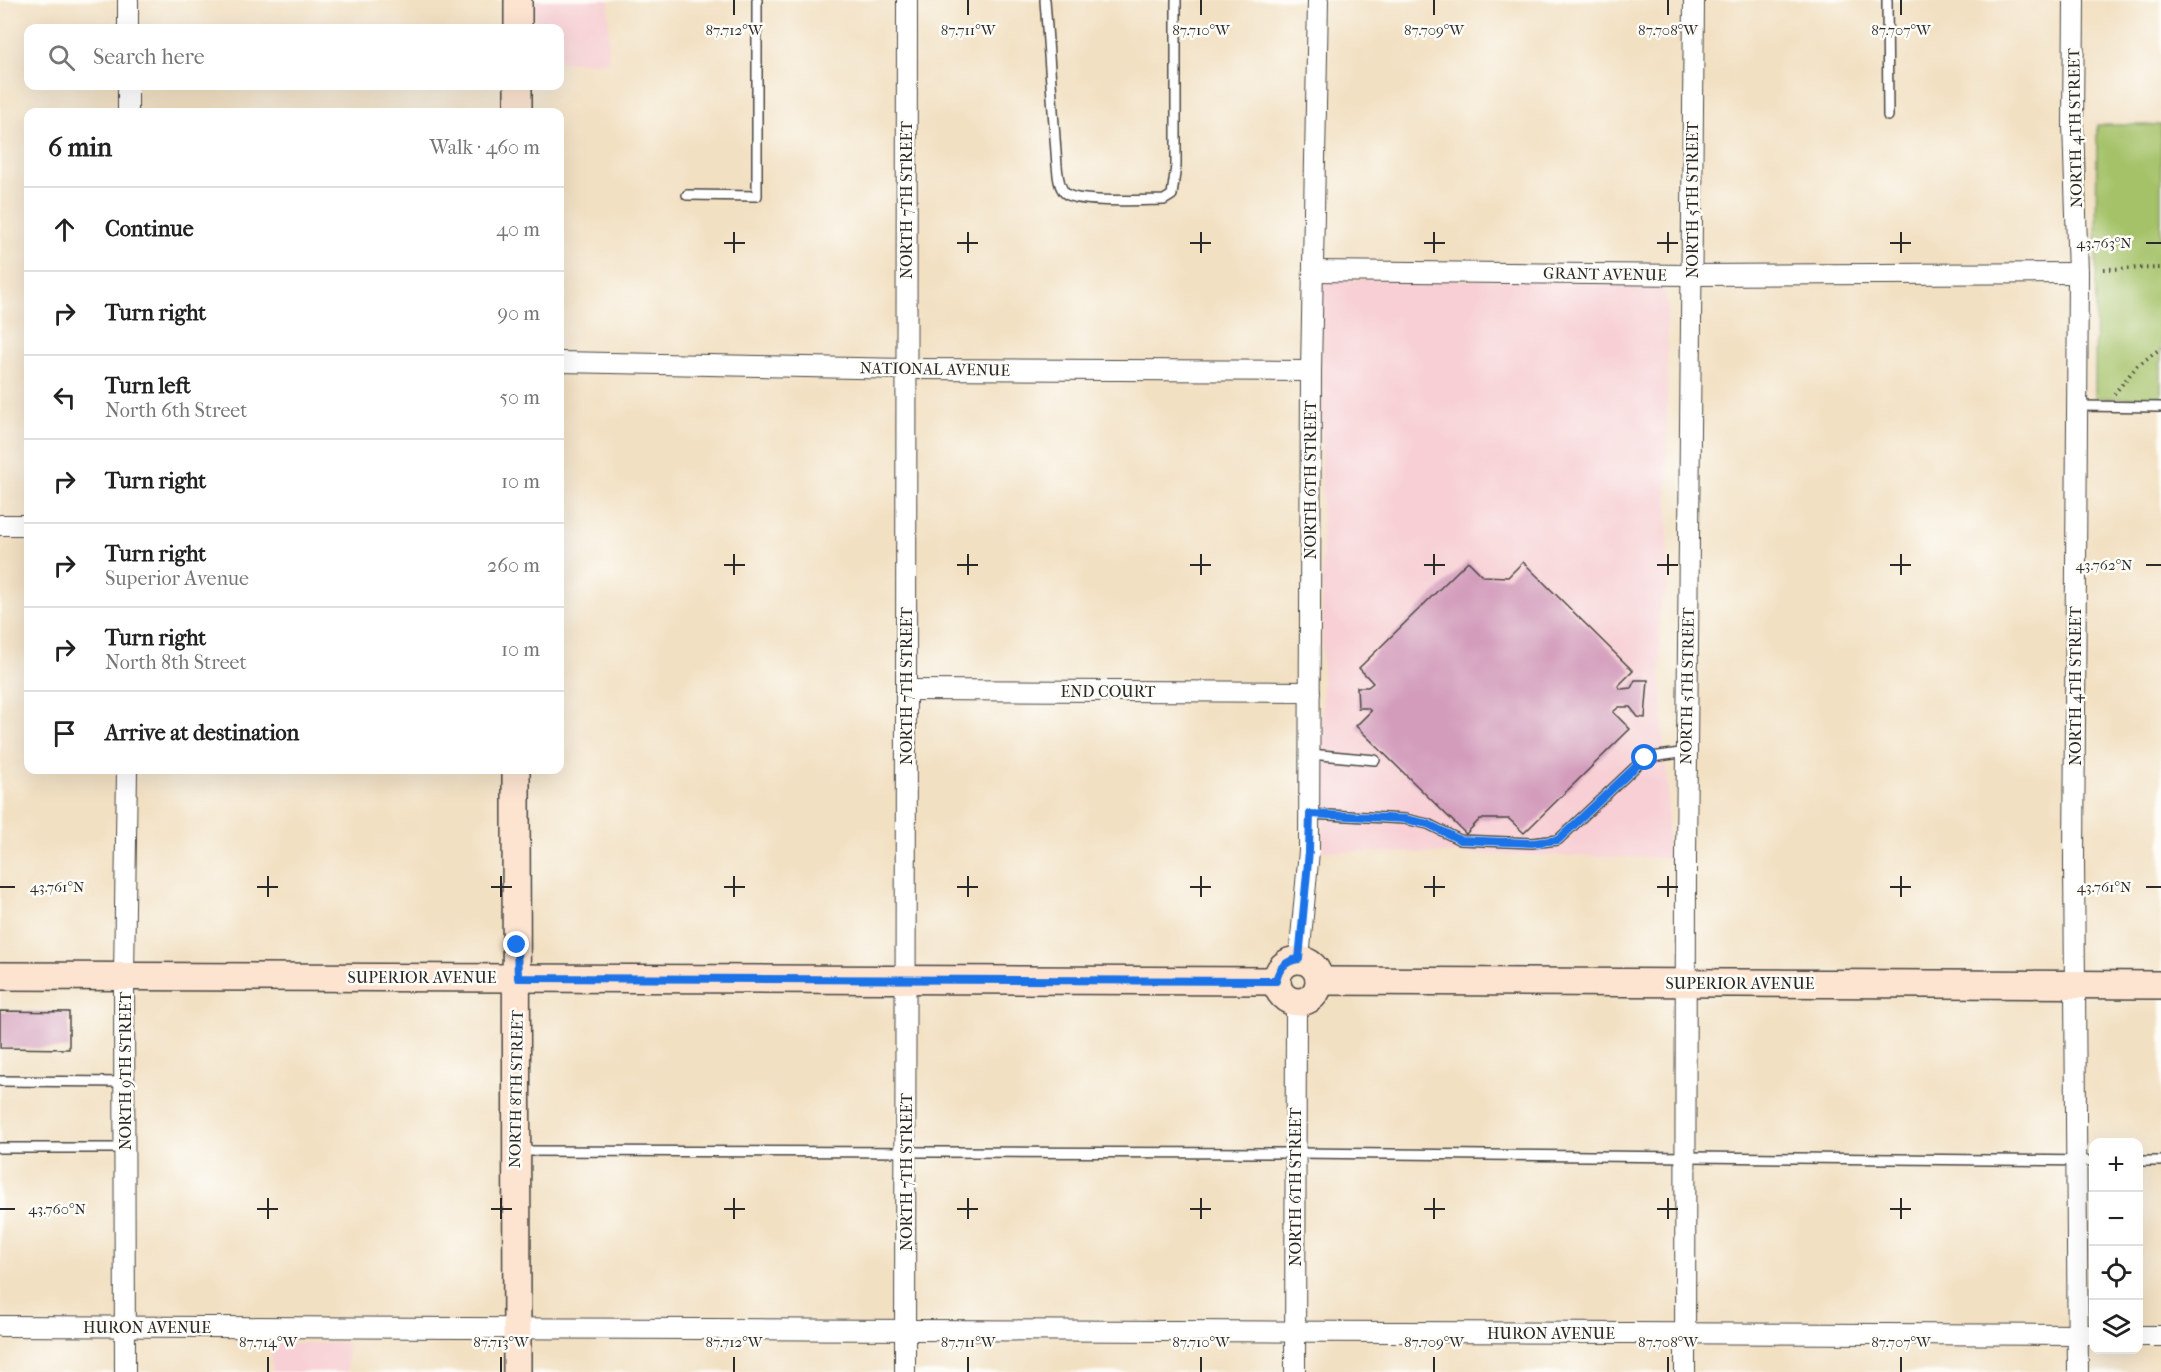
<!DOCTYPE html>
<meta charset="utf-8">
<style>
:root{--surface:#fff;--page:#f6f6f6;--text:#222;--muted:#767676;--line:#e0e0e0}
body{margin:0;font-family:"IM FELL French Canon",serif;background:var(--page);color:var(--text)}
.controls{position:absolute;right:18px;bottom:18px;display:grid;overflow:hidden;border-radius:12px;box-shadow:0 6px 24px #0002}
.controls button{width:54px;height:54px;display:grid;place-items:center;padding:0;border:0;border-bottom:2px solid var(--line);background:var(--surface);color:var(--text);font:30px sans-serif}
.stop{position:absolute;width:18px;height:18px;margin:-14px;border:4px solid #1a73e8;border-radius:50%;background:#fff}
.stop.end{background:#1a73e8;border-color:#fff;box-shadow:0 2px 6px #0008}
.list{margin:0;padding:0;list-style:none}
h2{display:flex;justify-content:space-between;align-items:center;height:78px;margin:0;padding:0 24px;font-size:26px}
h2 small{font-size:20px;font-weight:400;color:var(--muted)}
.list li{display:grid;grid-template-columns:39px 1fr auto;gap:18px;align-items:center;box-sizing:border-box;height:84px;padding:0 24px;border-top:2px solid var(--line)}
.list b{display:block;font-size:22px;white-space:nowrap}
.list p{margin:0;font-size:20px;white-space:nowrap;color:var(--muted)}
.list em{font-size:20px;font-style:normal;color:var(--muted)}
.icon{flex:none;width:33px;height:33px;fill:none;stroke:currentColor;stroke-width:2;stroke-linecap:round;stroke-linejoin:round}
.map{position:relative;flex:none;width:2161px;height:1372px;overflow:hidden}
.search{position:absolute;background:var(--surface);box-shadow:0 6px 24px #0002;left:24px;top:24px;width:540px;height:66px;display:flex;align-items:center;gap:15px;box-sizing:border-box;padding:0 21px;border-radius:12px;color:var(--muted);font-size:22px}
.panel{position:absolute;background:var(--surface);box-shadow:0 6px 24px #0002;left:24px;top:108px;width:540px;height:666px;border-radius:12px}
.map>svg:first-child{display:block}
.built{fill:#f7cfd4}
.green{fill:#a5c269;stroke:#68764a;stroke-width:1.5}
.building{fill:#d39cbb}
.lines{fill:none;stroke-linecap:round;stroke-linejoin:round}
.lane-casing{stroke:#494642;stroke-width:12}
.street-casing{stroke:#494642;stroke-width:22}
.secondary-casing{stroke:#494642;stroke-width:30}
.path{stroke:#494642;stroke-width:4;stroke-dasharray:1.5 4.5;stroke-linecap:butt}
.lane{stroke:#fff;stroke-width:9}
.street{stroke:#fff;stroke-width:20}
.secondary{stroke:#fde4d1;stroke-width:27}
.route{stroke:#1a73e8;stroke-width:8}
.ticks{fill:none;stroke:#2b2b2b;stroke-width:2}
.labels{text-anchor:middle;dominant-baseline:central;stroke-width:5;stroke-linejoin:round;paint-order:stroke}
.street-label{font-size:16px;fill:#2b2b2b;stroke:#fdfcf7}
.ticks-label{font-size:15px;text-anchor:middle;fill:#2b2b2b;stroke:#fdfcf7;stroke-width:5;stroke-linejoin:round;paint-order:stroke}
</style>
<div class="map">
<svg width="2161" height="1372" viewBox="0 0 2161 1372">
<rect width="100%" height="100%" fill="#fdfcf7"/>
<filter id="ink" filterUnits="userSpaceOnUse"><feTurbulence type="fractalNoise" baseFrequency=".0167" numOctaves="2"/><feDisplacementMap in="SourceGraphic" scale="12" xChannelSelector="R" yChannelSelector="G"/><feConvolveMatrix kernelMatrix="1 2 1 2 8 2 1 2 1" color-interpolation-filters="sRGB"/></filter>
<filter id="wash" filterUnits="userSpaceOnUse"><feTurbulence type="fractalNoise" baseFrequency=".008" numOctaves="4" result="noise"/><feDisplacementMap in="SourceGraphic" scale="24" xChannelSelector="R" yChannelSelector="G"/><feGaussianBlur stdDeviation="1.35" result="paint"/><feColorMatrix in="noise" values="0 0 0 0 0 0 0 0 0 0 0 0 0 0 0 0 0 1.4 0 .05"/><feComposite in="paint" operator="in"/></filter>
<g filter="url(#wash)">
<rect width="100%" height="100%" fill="#f2e0c2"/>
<g class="built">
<path d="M535,0h74l-1,62h-48v-34h-24z"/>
<path d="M1327,279l330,2 6,4 4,16 1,288 -8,17 -1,13 5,132 4,27v80l-345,-7 -2,-547 2,-21z"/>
<rect x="272" y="1343" width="75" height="29"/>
</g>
<path class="green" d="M2097,125h64v273h-66z"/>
<g id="blocks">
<g class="building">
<path d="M1468,561l15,15 25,1 15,-15 110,109 -15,15 3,3 10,-1 4,-8h13l-3,38 -7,-1 -8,-10h-11l-6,5 17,17 -106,104 -15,-14h-29l-14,15 -110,-108 15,-15 -4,-3h-9l-1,-21h11l5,-4 -14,-15z"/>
<path d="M0,1011l69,1v37l-69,-1z"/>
</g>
</g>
</g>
<g filter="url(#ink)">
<use href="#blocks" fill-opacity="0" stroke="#494642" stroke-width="1.5"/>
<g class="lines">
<g class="lane-casing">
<g id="lane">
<path d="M1045,0l12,166c1,8 1,20 8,27 12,11 80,7 99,7l8,-5 4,-29v-166"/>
<path d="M1887,0l1,116"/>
<path d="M687,195l70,1v-196"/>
<path d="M2077,406l84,1"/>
<path d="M1310,754l65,6"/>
<path d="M1309,814l96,5 23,5 32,16 72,3 26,-3 87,-82 42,-6"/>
<path d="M0,1081l125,1"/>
<path d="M0,1148h125"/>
<path d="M520,1151l776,2 798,8"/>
<path d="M2138,1161h23"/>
</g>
</g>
<g class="street-casing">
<g id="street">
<path d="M2074,0l-1,125 5,148 -4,588 4,511"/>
<path d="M128,28v-28"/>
<path d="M128,112v-26"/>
<path d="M1313,271l378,4 387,-2"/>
<path d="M560,362l346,7 405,2"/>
<path d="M0,525h28"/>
<path d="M906,690l404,2"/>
<path d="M1299,959l10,-108 2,-480 7,-371"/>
<path d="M0,1326l2094,9"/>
<path d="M2138,1336h23"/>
<path d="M125,1372l-1,-396 3,-206"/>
<path d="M905,1372l2,-1372"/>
<path d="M1295,1372l1,-370"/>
<path d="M1685,1372l1,-514 8,-858"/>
</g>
</g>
<g class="secondary-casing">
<g id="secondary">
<path d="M518,28v-28"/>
<path d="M518,112v-26"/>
<path d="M516,770l1,602"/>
<circle cx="1298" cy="981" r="21"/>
<path d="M0,976l1277,5"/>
<path d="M1320,981l841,4"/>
</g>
</g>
<g class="path">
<path d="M2104,269l57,-1"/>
<path d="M2114,394l23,-28 24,-18"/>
</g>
<use href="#lane" class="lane"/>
<use href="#street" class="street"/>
<use href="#secondary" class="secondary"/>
</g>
</g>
<g class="lines" filter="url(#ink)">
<path class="route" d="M517,945l1,33 758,3c3,-13 9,-20 23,-22l10,-108 1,-37 95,5 23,5 32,16 72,3 26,-3 87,-82"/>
</g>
<path class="ticks" d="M734,0v15M968,0v15M1201,0v15M1434,0v15M1668,0v15M1901,0v15M734,232v21M968,232v21M1201,232v21M1434,232v21M1668,232v21M1901,232v21M724,243h21M957,243h21M1190,243h21M1424,243h21M1657,243h21M1890,243h21M2146,243h15M734,554v21M968,554v21M1201,554v21M1434,554v21M1668,554v21M1901,554v21M724,565h21M957,565h21M1190,565h21M1424,565h21M1657,565h21M1890,565h21M2146,565h15M268,876v21M501,876v21M734,876v21M968,876v21M1201,876v21M1434,876v21M1668,876v21M1901,876v21M0,887h15M257,887h21M491,887h21M724,887h21M957,887h21M1190,887h21M1424,887h21M1657,887h21M1890,887h21M2146,887h15M268,1198v21M501,1198v21M734,1198v21M968,1198v21M1201,1198v21M1434,1198v21M1668,1198v21M1901,1198v21M0,1209h15M257,1209h21M491,1209h21M724,1209h21M957,1209h21M1190,1209h21M1424,1209h21M1657,1209h21M1890,1209h21M268,1357v15M501,1357v15M734,1357v15M968,1357v15M1201,1357v15M1434,1357v15M1668,1357v15M1901,1357v15"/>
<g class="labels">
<g class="street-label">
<text transform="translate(2075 128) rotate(-91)">NORTH 4TH STREET</text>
<text transform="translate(906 200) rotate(-90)">NORTH 7TH STREET</text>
<text transform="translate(1692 200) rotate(-90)">NORTH 5TH STREET</text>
<text transform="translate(1605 274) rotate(1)">GRANT AVENUE</text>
<text transform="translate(935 369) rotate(1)">NATIONAL AVENUE</text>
<text transform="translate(1310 480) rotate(-90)">NORTH 6TH STREET</text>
<text transform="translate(906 686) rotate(-90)">NORTH 7TH STREET</text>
<text transform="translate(1687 686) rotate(-89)">NORTH 5TH STREET</text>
<text transform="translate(2075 686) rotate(-90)">NORTH 4TH STREET</text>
<text x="1108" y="691">END COURT</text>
<text x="422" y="977">SUPERIOR AVENUE</text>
<text x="1740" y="983">SUPERIOR AVENUE</text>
<text transform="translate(125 1071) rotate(-90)">NORTH 9TH STREET</text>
<text transform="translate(516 1089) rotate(-89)">NORTH 8TH STREET</text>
<text transform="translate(906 1172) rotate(-90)">NORTH 7TH STREET</text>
<text transform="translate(1295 1187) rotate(-90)">NORTH 6TH STREET</text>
<text x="147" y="1327">HURON AVENUE</text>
<text x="1551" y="1333">HURON AVENUE</text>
</g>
</g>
<g class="ticks-label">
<text x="734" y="35">87.712°W</text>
<text x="968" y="35">87.711°W</text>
<text x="1201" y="35">87.710°W</text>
<text x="1434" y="35">87.709°W</text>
<text x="1668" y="35">87.708°W</text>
<text x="1901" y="35">87.707°W</text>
<text x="2104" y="248">43.763°N</text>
<text x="2104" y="570">43.762°N</text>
<text x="57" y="892">43.761°N</text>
<text x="2104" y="892">43.761°N</text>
<text x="57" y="1214">43.760°N</text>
<text x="268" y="1347">87.714°W</text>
<text x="501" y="1347">87.713°W</text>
<text x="734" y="1347">87.712°W</text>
<text x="968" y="1347">87.711°W</text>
<text x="1201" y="1347">87.710°W</text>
<text x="1434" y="1347">87.709°W</text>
<text x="1668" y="1347">87.708°W</text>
<text x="1901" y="1347">87.707°W</text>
</g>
</svg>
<div class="controls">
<button>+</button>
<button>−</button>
<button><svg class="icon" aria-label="locate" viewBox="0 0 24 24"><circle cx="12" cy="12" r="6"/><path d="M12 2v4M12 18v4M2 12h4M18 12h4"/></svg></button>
<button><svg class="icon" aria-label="layers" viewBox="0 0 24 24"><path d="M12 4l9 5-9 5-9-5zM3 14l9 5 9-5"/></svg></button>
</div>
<div class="stop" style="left:1645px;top:758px"></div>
<div class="stop end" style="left:517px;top:945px"></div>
<div class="search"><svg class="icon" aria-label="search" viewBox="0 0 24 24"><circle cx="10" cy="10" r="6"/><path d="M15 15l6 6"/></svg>Search here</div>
<section class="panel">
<h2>6 min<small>Walk · 460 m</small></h2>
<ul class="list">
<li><svg class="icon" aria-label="ahead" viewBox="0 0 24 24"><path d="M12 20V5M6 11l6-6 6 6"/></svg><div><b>Continue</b></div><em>40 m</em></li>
<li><svg class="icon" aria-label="right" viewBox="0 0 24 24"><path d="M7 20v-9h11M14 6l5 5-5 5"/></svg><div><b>Turn right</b></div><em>90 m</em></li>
<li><svg class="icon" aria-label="left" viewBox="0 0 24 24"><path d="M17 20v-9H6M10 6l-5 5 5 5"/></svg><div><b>Turn left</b><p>North 6th Street</p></div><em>50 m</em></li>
<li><svg class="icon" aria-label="right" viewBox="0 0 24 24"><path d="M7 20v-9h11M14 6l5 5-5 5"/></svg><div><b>Turn right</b></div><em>10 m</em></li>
<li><svg class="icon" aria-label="right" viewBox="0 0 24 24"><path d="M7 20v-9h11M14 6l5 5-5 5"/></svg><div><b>Turn right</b><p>Superior Avenue</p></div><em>260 m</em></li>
<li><svg class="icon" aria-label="right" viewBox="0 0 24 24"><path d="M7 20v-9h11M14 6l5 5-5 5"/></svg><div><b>Turn right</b><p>North 8th Street</p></div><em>10 m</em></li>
<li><svg class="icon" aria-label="arrive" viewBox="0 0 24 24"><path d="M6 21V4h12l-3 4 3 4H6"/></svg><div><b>Arrive at destination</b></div></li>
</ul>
</section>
</div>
